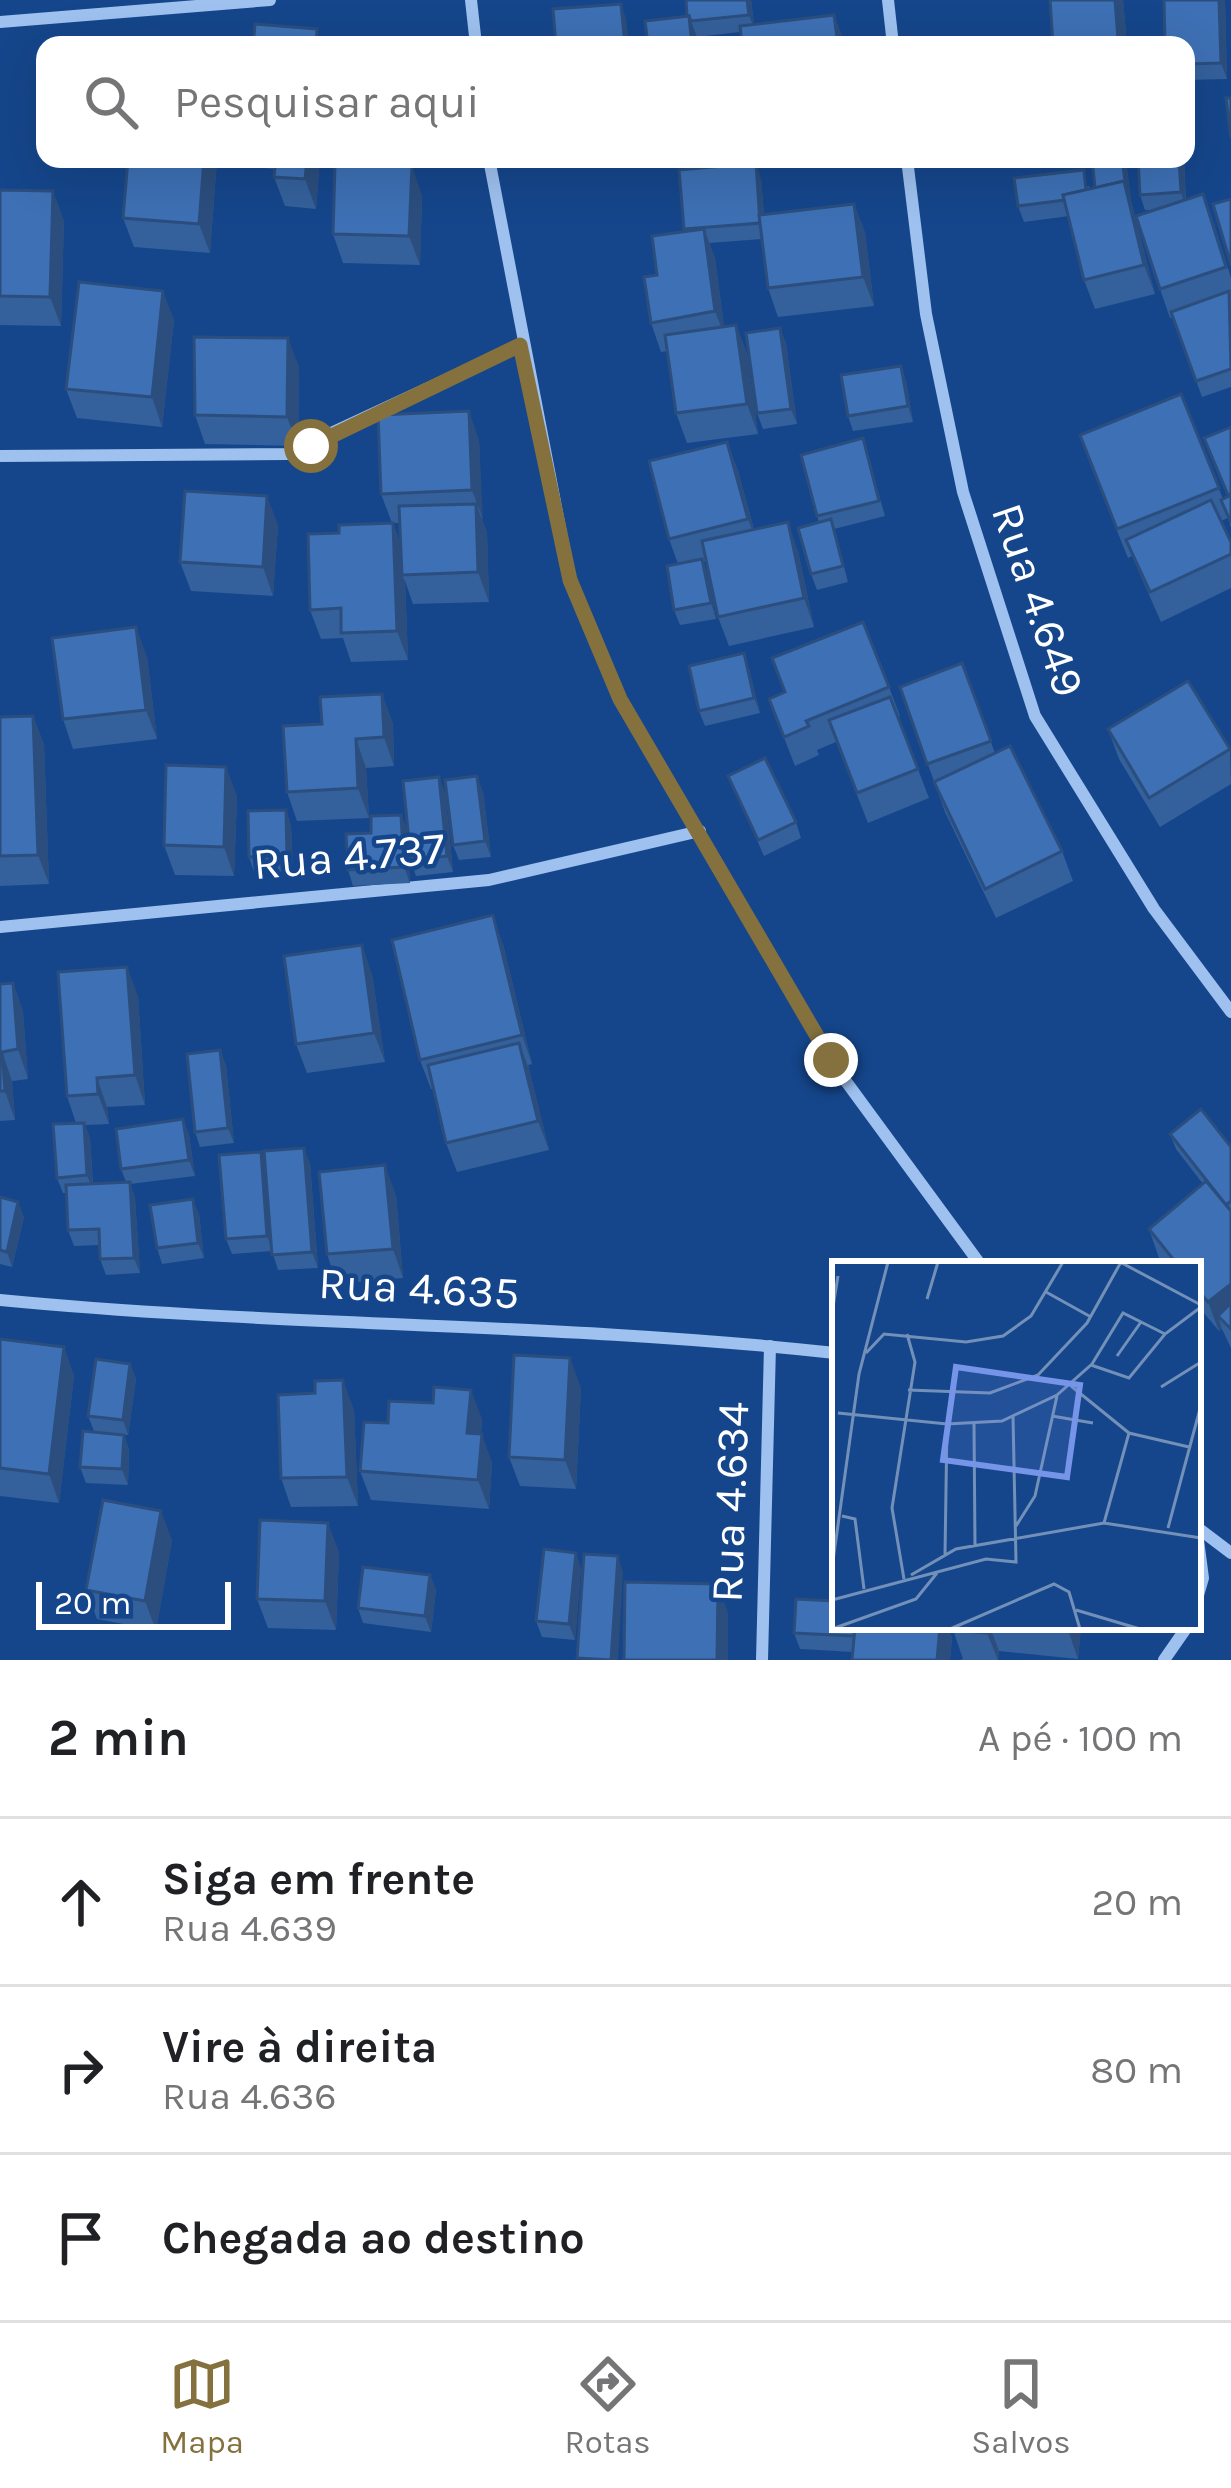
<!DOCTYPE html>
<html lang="pt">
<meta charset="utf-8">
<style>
:root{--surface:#fff;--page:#f2f2f2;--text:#202124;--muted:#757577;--line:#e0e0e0;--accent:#84713d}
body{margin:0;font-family:Karla,sans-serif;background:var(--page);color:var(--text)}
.scale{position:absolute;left:36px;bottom:30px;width:195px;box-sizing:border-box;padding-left:12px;border:6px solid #fff;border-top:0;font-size:33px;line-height:42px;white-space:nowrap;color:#fff;-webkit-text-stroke:9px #15468b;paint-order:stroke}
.stop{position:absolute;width:36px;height:36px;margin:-27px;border:9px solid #84713d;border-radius:50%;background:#fff}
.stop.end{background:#84713d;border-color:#fff;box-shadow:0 3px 12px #0008}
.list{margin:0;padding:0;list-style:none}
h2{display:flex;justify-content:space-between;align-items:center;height:156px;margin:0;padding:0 48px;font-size:51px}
h2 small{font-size:39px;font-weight:400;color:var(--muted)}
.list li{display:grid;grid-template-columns:78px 1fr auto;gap:36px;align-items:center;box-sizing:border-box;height:168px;padding:0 48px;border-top:3px solid var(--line)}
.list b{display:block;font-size:45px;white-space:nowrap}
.list p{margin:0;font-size:39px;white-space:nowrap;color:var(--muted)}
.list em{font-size:39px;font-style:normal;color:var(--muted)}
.icon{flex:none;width:66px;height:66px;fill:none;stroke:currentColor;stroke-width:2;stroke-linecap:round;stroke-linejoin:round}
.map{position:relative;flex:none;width:1231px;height:1660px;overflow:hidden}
.search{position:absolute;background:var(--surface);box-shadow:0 12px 48px #0002;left:36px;right:36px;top:36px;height:132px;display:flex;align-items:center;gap:30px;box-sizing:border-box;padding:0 42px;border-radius:24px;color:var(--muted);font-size:45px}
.sheet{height:660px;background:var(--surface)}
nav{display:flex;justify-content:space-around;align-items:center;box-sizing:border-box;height:168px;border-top:3px solid var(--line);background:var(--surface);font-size:33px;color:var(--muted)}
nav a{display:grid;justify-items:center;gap:6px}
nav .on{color:var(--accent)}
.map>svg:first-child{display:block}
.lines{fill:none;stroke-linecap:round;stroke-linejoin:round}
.street{stroke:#9ec1ef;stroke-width:12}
.wall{fill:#34609b;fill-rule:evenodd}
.shaded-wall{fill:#2b4e7e}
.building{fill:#3d70b4;stroke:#2b4e7e;stroke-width:3}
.route{stroke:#84713d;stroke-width:15}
.labels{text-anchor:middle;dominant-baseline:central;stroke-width:9;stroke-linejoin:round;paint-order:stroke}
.street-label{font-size:45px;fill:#fff;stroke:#15468b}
.inset-road{fill:none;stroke:#7390b9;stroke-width:3}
.view{fill:#7795e8;fill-opacity:0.15;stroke:#7795e8;stroke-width:6}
.inset-edge{fill:none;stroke:#fff;stroke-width:6}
</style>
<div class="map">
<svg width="1231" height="1660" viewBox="0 0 1231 1660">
<rect width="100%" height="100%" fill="#15468b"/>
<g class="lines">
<g class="street">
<path d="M471,0l5,45"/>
<path d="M888,0l5,45"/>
<path d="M0,22l270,-22"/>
<path d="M489,159l81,421 49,119 212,362 149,203"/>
<path d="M907,159l19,155 37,178 72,224 119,193 77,103"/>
<path d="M0,456l286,-2 235,-109"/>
<path d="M0,927l489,-47 211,-49"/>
<path d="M0,1300c278,27 557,22 835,53"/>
<path d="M1198,1528l33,25"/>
<path d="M1198,1540l5,38 -5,17"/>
<path d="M762,1660l8,-314"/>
<path d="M1164,1660l23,-33"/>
</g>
</g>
<g class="wall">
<path d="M751,0l3,24 80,-9 11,30h-103l-2,-13 -43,5 3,8 -13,-29z"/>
<path d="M1050,0h73l4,45h-73z"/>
<path d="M1164,0h61l2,79 -41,1v-35z"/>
<path d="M217,159l-7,94 -76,-6 -11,-29z"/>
<path d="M248,159h72l-4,50 -31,-3 -11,-29 1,-8 -24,-2z"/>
<path d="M1092,159h32l3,10 4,32 24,93 -60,15 -11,-29 -15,-64 -45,6 -6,-16 71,-20 1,3 5,-1z"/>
<path d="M1138,159h46l2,41 28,24 17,54v109l-29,10 -29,-80 -3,1 -10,-29 -3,-79h-12l-5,-15z"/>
<path d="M679,170l82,9 3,36 90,-11 11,29 9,73 -96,11 -10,-29 -6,-49 -53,4 6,15 9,69 12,-2 11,29 11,80 -71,9 -11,-30 -8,-62 -7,1 -10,-29 6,-48 28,-43z"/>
<path d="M0,190l64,30 -3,106 -61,-1z"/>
<path d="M422,196l-2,69 -77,-2 -10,-29z"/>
<path d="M174,320l-12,107 -85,-9 -11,-29z"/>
<path d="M780,328l6,16 11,80 -34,5 -6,-16z"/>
<path d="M299,367l-1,79 -93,-2 -10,-29z"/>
<path d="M906,381l7,41 -60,9 -5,-15z"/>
<path d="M1181,394l42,105 4,-2 4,-70v101l-3,-10 -7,3 10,21v46l-70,34 -29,-66 -4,2 -38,-94z"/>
<path d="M863,438l22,78 -51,13 14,53 -31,8 -6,-16 8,-52 -2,-6z"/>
<path d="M479,440l3,80 5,13 2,69 -76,2 -8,-23 3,79 -57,2 -8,-24 -22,1 -11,-29 29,-77 53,-10 -11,-29zM393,523h7l1,23z"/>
<path d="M727,442l11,29 16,58 44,22 16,76 -85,19 -11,-29 -12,-56 -3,1 5,13 8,44 -36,6 -6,-15 4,-46 -9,-25z"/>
<path d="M278,525l-5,71 -82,-5 -11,-29z"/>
<path d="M147,657l10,82 -84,10 -10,-30z"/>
<path d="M772,658l117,29 11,29 -2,1 31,81 -61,25 -32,-81 -19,8 2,5 -24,11 -26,-67 15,-7z"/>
<path d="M962,663l33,90 67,98 11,30 -77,37 -51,-106 -45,-125z"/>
<path d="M749,669l11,44 -55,13 -6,-15z"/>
<path d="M382,694l11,30 1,42 -28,2 3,50 -72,3 -10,-29 35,-68z"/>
<path d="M33,716l11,29 5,139 -49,2v-169z"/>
<path d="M1108,729l122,20 1,35 -71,43 -41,-68z"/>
<path d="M728,776l68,46 5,16 -37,18z"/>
<path d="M445,792l8,80 -37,4 -5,-15z"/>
<path d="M483,792l8,65 -32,3 -6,-15z"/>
<path d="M237,796l-3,80 -59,-1 -11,-30z"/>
<path d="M286,810l5,16 2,46h-39l-5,-15z"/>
<path d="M401,815l6,15 3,53 -57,3 -5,-16 23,-37z"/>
<path d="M503,944l29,120 -4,1 21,85 -92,22 -11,-29 -13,-54h-2l-11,-29z"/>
<path d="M372,974l13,88 -78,11 -11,-29z"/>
<path d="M13,983l10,29 5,67 -16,2 3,39 -15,1v-137z"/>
<path d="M138,996l7,109 -38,2 2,17 -24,1 5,13 3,46 33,-2 -5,-13 62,-50 6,16 6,41 -65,8 5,14 5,75 -34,2 -6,-16v-14l-26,1 -6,-16 -2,-37h-3l-6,-15 19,-55 -9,-27z"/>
<path d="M220,1050l6,16 8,77 -34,4 -5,-15z"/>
<path d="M1170,1134l61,13v201l-9,-19 -3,2 -21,-25v-42h-34l-5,-6 -10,-29 54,-45 -27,-35z"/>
<path d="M265,1163h45l8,105 -40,2 -6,-19 -40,3 -6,-15z"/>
<path d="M396,1195l7,83 -66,6 -10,-30z"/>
<path d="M0,1197l24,20 -12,50 -12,-3z"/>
<path d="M199,1214l5,44 -42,6 -5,-16z"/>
<path d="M0,1339l64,8 10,29 -15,127 -59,-7z"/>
<path d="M130,1364l6,15 -8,56h-4l5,15 -1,35 -42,-2 -6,-16 36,-33 -22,-3 -6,-15z"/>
<path d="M581,1388l-5,101 -56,-3 -11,-29z"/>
<path d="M354,1410l4,96 -67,1 -10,-29z"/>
<path d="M482,1419l-1,15 11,29 -3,46 -118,-9 -11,-29 28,-48z"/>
<path d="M172,1540l-16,90 -59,-11 -11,-29z"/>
<path d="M339,1552l-3,78 -68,-2 -11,-29z"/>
<path d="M581,1568l-6,72 -33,-3 -6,-16z"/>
<path d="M430,1575l6,15 -5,42 -68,-9 -5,-15z"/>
<path d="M835,1627h113l4,11 -2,22h-98l1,-8 -53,-3 -6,-16z"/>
<path d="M952,1627h129l-3,32 -79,-8 -1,9h-38l3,-1z"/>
</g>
<g class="shaded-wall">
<path d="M747,0h4l4,31 -6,-16z"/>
<path d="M1115,0h8l4,45h-7l-2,-6z"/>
<path d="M1219,0h6l2,79 -6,-16z"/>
<path d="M621,4l5,15 3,26h-4z"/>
<path d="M834,15l11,30h-7z"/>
<path d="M689,16l11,29h-8z"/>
<path d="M204,159h13l-7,94 -11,-29z"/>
<path d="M307,159h13l-4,50 -11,-30z"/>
<path d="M1122,159l5,10 4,32 24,93 -11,-29 -20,-84z"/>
<path d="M1179,159h5l2,49 -5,-16z"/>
<path d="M756,163l5,16 5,59 -5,-15z"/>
<path d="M412,166l10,30 -2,69 -11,-29z"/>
<path d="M53,191l11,29 -3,106 -11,-29z"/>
<path d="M854,204l11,29 9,73 -11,-29z"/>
<path d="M704,229l11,29 11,82 -11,-29z"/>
<path d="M163,291l11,29 -12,107 -10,-30z"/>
<path d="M736,325l11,29 11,80 -11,-30z"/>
<path d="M780,328l6,16 11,80 -6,-15z"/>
<path d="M288,338l11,29 -1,79 -11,-29z"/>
<path d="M901,366l5,15 7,41 -5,-16z"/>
<path d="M469,411l10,29 4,80 -11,-30z"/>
<path d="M727,442l11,29 21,77 -11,-29z"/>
<path d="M267,496l11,29 -5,71 -10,-29z"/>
<path d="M476,504l11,29 2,69 -11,-30z"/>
<path d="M788,522l10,29 16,76 -10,-29z"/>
<path d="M393,523l11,29 -2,23 3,6 3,79 -11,-29z"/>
<path d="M702,559l6,16 8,44 -5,-16z"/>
<path d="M136,627l11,30 10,82 -11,-29z"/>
<path d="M744,653l5,16 11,44 -6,-15z"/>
<path d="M382,694l11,30 1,42 -10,-29z"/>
<path d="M33,716l11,29 5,139 -11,-29z"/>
<path d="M356,739l10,29 3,50 -11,-30z"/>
<path d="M226,767l11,29 -3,80 -10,-29z"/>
<path d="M477,776l6,16 8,65 -6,-16z"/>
<path d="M439,777l6,15 8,80 -6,-16z"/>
<path d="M286,810l5,16 2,46 -6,-16z"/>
<path d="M401,815l6,15 3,53 -6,-16z"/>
<path d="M493,915l10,29 29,120 -10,-29z"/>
<path d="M362,945l10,29 13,88 -11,-29z"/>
<path d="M127,967l11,29 7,109 -10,-30z"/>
<path d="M13,983l10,29 5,67 -10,-30z"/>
<path d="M519,1043l11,29 19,78 -11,-29z"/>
<path d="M220,1050l6,16 8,77 -6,-15z"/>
<path d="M2,1052l10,29 3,39 -10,-29z"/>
<path d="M97,1078l10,29 2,17 -11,-30z"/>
<path d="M183,1119l6,16 6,41 -6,-16z"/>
<path d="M84,1123l6,15 3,53 -6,-16z"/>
<path d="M304,1148l6,15 8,105 -6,-16z"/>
<path d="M261,1152l5,15 7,84 -6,-15z"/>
<path d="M385,1165l11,30 7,83 -10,-29z"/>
<path d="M130,1182l5,16 5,75 -6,-15z"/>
<path d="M193,1199l6,15 5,44 -6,-15z"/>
<path d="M18,1202l6,15 -12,50 -5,-15z"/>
<path d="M1231,1284v38l-13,-6 4,13 -3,2 -11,-29z"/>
<path d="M64,1347l10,29 -15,127 -10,-29z"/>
<path d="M570,1358l11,30 -5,101 -11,-29z"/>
<path d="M130,1364l6,15 -8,56 -5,-15z"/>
<path d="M343,1380l11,30 4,96 -11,-29z"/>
<path d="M471,1390l11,29 -4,43 -11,-29z"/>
<path d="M482,1434l10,29 -3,46 -11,-29z"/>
<path d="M124,1435l5,15 -1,35 -6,-16z"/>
<path d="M161,1511l11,29 -16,90 -11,-29z"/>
<path d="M328,1523l11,29 -3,78 -11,-29z"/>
<path d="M576,1553l5,15 -6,72 -6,-16z"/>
<path d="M618,1556l5,16 -5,88h-7z"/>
<path d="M430,1575l6,15 -5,42 -6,-16z"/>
<path d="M718,1584l10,29v47h-11z"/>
<path d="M940,1627h8l4,11 -2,22h-13z"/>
<path d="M988,1627h2l9,24 -1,9 -11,-27z"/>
<path d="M1068,1627h13l-3,32 -10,-29z"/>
</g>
<g class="building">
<path d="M686,0h61l2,15 -58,6 -2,-5h-2z"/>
<path d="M1050,0h65l3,39 -65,5z"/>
<path d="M1164,0h55l2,63 -35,1v-19h-21z"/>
<path d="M621,4l4,41h-69l-3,-36z"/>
<path d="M834,15l4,30h-96l-2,-19z"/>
<path d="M689,16l3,29h-44l-3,-24z"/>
<path d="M255,24l62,5 -1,16h-63z"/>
<path d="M1226,98h5v40z"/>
<path d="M128,159h76l-5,65 -76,-6z"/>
<path d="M276,159h31l-2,20 -31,-2z"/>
<path d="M1092,159h30l4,29 -2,-7 -29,7z"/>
<path d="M1138,159h41l2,33 -41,3z"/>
<path d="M756,163l4,60 -76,6 -5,-59z"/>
<path d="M335,164l77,2 -3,70 -76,-2z"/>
<path d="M1084,170l2,20 -23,5 2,5 -47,6 -4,-28z"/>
<path d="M1124,181l20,84 -60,15 -21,-85z"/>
<path d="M0,190l53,1 -3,106 -50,-1z"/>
<path d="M1203,194l23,73 -66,22 -24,-73z"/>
<path d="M1231,199v66l-18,-61z"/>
<path d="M854,204l9,73 -95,11 -9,-73z"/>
<path d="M704,229l11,82 -64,12 -7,-46 13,-2 -5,-39z"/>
<path d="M79,282l84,9 -11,106 -86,-8z"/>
<path d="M1229,291l2,78 -35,12 -25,-69z"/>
<path d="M736,325l11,79 -71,9 -11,-78z"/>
<path d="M780,328l11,81 -34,4 -11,-80z"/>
<path d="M194,337l94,1 -1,79 -92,-2z"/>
<path d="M901,366l7,40 -60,10 -7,-41z"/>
<path d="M1181,394l38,94 -102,41 -37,-94z"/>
<path d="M469,411l3,79 -91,4 -3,-79z"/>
<path d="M1231,427v67l-3,1 -24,-57z"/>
<path d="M863,438l16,63 -62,15 -16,-61z"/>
<path d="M727,442l21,77 -79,20 -20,-78z"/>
<path d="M185,491l82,5 -4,71 -83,-5z"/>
<path d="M1231,495v28l-10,-23z"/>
<path d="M1211,500l20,42v12l-81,38 -24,-52z"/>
<path d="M476,504l2,68 -76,3 -3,-69z"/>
<path d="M831,519l12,47 -32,8 -13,-46z"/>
<path d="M788,522l16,76 -86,19 -16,-76z"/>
<path d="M393,523l4,108 -56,2v-25l-31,2 -2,-76 31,-1v-8z"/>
<path d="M702,559l9,44 -37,7 -7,-44z"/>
<path d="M863,622l26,65 -83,34 3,5 -25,11 -15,-38 16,-7 -13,-34z"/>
<path d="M136,627l10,83 -83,9 -11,-81z"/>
<path d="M744,653l10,45 -55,13 -10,-45z"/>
<path d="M962,663l29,78 -64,23 -27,-77z"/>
<path d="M1188,681l42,68 -81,49 -41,-69z"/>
<path d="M382,694l2,43 -28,2 2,49 -71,4 -4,-66 39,-2 -2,-27z"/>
<path d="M890,697l28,72 -61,24 -28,-73z"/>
<path d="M33,716l5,139 -38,1v-139z"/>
<path d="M1010,746l52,105 -77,38 -51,-107z"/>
<path d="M765,758l31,64 -38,18 -30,-64z"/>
<path d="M166,765l60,2 -2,80 -60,-2z"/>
<path d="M477,776l8,65 -32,4 -8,-65z"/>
<path d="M439,777l8,79 -36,5 -8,-80z"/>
<path d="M286,810l1,46 -38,1 -1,-46z"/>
<path d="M401,815l3,52 -56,3 -2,-36 25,-1v-17z"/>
<path d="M493,915l29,120 -102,25 -28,-120z"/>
<path d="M362,945l12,88 -78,11 -12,-88z"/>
<path d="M127,967l8,108 -38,3 1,16 -31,2 -9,-124z"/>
<path d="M13,983l5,66 -16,3 3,39h-5v-107z"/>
<path d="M519,1043l19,78 -92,22 -18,-78z"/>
<path d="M220,1050l8,78 -33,4 -8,-78z"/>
<path d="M1201,1109l30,38v54l-5,4 -56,-71z"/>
<path d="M183,1119l6,41 -68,9 -5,-40z"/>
<path d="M84,1123l3,52 -30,3 -4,-54z"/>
<path d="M304,1148l8,104 -40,3 -8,-104z"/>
<path d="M261,1152l6,84 -41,3 -7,-84z"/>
<path d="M385,1165l8,84 -66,5 -8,-82z"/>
<path d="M1206,1181l25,30v73l-23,18 -10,-12v-26h-21l-28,-35z"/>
<path d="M130,1182l4,76 -34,1 -1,-30 -31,1 -2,-45z"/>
<path d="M0,1197l18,5 -11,50 -7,-2z"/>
<path d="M193,1199l5,44 -41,5 -7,-43z"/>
<path d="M1231,1303v26l-13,-13z"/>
<path d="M0,1339l64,8 -15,127 -49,-6z"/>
<path d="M514,1355l56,3 -5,102 -56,-3z"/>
<path d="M96,1359l34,5 -7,56 -35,-4z"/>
<path d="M343,1380l4,97 -66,1 -3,-83 37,-2v-12z"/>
<path d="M434,1387l37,3 -4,43 15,1 -4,46 -118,-9 4,-49 24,1 1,-22 44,2z"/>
<path d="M83,1431l41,4 -2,34 -42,-2z"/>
<path d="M103,1500l58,11 -16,90 -59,-11z"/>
<path d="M260,1520l68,3 -3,78 -68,-2z"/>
<path d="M544,1549l32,4 -7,71 -33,-3z"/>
<path d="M584,1554l34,2 -7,104 -34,-2z"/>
<path d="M363,1567l67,8 -5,41 -67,-8z"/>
<path d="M625,1582l93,2 -1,76h-93z"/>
<path d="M796,1599l39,2v26h20l-1,9 -60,-3z"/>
<path d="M855,1627h85l-3,33h-85z"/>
<path d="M952,1627h36l-1,6 -35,-3z"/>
</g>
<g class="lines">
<path class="route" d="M311,446l209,-101 50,235 50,119 211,361"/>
</g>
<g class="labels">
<g class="street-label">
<text transform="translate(1038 600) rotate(71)">Rua 4.649</text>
<text transform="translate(349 856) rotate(-5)">Rua 4.737</text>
<text transform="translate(419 1288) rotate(3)">Rua 4.635</text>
<text transform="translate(730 1502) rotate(-88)">Rua 4.634</text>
</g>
</g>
<g transform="translate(832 1261)">
<rect width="369" height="369" fill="#15468b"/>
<path class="inset-road" d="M288,1l81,43M214,31l45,25M95,38l11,-37M0,52l6,-37M34,92l18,-19 82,8 37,-6 28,-20 32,-54M285,95l24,-34M260,103l31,-51 42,21M239,125l58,47 60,14M329,126l40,-25M76,129l82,3 48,-18 49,-52 34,-61M6,152l109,11 55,-3 55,-26 34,-30 38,13 36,-44 36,-27M220,155l41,7M142,163l1,122M10,255l13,3 9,70M272,262l25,-90M184,265l19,-30 22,-100M336,267l33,-123M113,294l2,-131M0,307l27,-194 29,-112M79,314l45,-26 148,-26 97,15M72,318l-12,-71 23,-146 -8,-28M0,339l154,-41 30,3 -3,-146M244,349l64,19M0,368l84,-30 21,-26M118,368l104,-45 15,8 11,37"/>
<path class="view" d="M124,106l124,18 -13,92 -124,-17z"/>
<rect width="369" height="369" class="inset-edge"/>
</g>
</svg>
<div class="scale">20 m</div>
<div class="stop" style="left:311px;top:446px"></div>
<div class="stop end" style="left:831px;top:1060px"></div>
<div class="search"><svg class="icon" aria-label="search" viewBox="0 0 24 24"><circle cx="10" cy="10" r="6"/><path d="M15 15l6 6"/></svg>Pesquisar aqui</div>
</div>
<section class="sheet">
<h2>2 min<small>A pé · 100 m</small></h2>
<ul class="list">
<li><svg class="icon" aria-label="ahead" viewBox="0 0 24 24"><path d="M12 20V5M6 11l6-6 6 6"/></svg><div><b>Siga em frente</b><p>Rua 4.639</p></div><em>20 m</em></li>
<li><svg class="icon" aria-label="right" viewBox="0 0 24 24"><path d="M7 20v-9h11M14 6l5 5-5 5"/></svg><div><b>Vire à direita</b><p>Rua 4.636</p></div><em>80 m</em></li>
<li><svg class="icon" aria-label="arrive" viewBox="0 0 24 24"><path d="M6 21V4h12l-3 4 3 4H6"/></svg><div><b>Chegada ao destino</b></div></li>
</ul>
</section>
<nav>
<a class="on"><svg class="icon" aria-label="map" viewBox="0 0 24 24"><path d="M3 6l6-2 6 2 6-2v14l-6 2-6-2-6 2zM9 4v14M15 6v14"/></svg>Mapa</a>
<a><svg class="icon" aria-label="directions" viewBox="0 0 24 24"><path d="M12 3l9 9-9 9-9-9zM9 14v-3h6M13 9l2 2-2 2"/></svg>Rotas</a>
<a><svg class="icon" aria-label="saved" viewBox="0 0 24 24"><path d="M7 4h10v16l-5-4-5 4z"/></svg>Salvos</a>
</nav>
